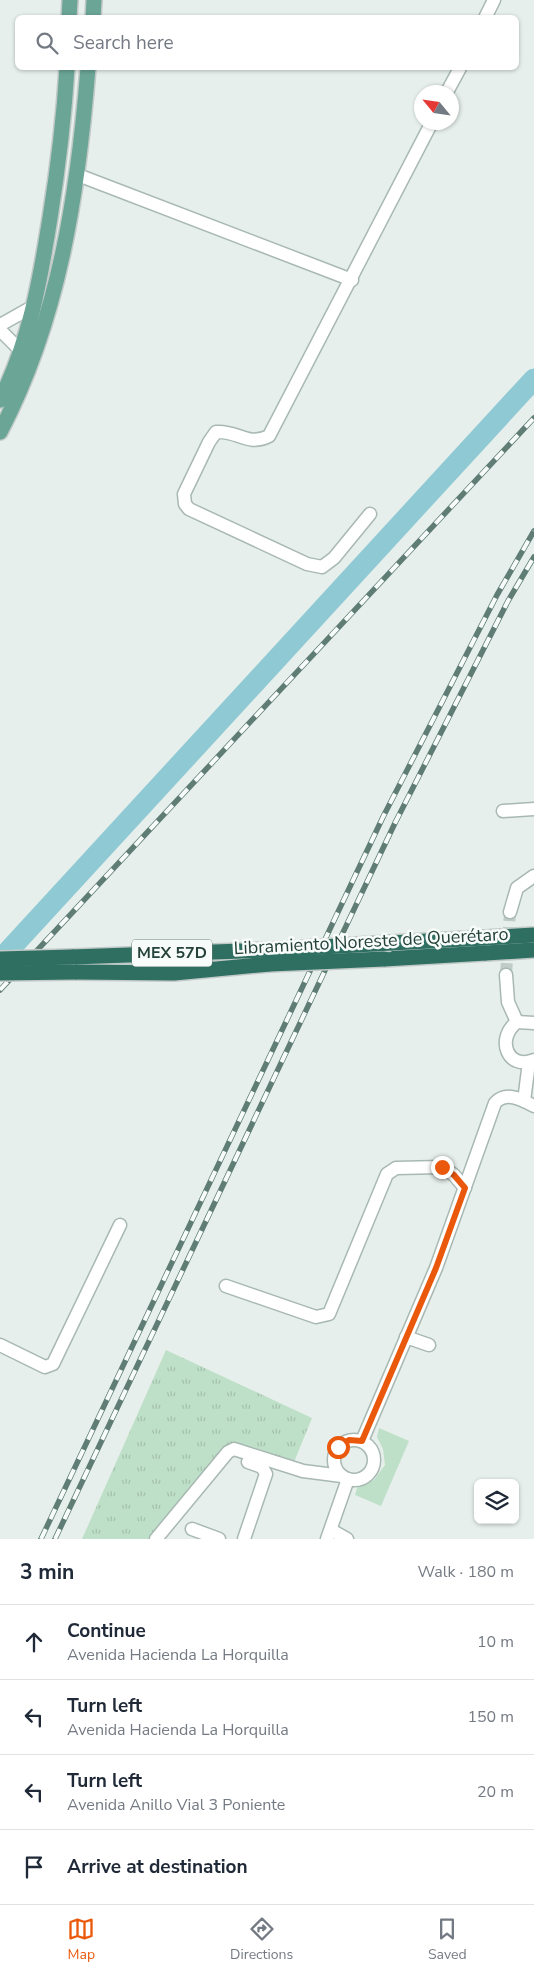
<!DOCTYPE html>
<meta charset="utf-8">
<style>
:root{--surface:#fff;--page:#f6f6f7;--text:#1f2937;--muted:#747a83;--line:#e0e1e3;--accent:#ea580c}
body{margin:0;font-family:"Nunito Sans",sans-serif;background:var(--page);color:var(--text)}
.controls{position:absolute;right:15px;bottom:15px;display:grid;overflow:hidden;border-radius:8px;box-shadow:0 1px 4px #0004}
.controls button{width:45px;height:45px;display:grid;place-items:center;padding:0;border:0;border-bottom:1px solid var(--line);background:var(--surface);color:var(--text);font:25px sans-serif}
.compass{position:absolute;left:414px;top:85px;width:45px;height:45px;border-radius:50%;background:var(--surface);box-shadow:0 1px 4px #0004;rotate:299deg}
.stop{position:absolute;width:15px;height:15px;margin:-11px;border:4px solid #ea580c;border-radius:50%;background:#fff}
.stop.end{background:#ea580c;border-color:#fff;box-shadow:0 1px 5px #0008}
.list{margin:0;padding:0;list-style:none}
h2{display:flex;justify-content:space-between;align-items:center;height:65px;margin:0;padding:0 20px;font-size:21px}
h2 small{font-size:16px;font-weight:400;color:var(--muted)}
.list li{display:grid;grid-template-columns:32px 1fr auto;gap:15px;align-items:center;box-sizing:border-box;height:75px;padding:0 20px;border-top:1px solid var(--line)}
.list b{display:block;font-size:19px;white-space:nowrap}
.list p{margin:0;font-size:16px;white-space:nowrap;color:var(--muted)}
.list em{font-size:16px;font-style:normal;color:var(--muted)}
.icon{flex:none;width:28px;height:28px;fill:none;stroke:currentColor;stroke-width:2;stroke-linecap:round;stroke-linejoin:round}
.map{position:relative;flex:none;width:534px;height:1539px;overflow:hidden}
.search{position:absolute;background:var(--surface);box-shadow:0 1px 4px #0004;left:15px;right:15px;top:15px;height:55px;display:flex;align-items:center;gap:12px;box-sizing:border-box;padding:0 18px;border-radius:8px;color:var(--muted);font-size:19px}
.sheet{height:365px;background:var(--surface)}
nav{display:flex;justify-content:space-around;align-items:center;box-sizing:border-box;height:70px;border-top:1px solid var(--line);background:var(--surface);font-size:14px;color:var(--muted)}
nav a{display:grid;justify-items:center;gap:2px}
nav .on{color:var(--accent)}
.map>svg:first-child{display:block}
.grass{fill:#bfe0c8}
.park{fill:url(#park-tufts)}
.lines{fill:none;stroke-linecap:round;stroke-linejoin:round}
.river{stroke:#8ec9d4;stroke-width:21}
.minor-tunnel{stroke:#bfccc8;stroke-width:12;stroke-dasharray:12 6;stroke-linecap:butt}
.minor-casing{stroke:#a8b8b2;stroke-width:15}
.major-casing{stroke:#c2cac8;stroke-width:18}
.highway-casing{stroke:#c2cac8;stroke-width:18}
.minor{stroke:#fff;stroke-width:12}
.major{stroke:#6aa596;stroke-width:15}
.highway{stroke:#2f6f62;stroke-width:15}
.rail-casing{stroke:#5f7d75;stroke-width:5.5}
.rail{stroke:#f7fbf9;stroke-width:4;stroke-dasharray:11;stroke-linecap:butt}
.highway-bridge-casing{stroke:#c2cac8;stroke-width:18;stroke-linecap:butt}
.highway-bridge{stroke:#2f6f62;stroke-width:15}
.route{stroke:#ea580c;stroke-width:6}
.labels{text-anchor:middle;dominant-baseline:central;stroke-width:5;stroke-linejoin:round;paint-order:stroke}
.shield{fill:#f7fbf9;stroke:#637a73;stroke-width:1}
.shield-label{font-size:16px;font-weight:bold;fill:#24423a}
.street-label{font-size:18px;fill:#24423a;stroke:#f7fbf9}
</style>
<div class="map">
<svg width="534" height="1539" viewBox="0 0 534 1539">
<defs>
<pattern id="park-tufts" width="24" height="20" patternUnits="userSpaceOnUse" patternTransform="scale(1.25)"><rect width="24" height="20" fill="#bfe0c8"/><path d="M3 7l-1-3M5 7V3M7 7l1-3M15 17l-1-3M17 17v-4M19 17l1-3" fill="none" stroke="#a4c1ad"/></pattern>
</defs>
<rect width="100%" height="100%" fill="#e6efeb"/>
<path class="grass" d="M379,1428l30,13 -28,65 -26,-11 3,-10 16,-5 11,-15 -2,-16 -6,-12z"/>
<path class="park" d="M166,1350l146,68 -20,49 -55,-20 -72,92h-83z"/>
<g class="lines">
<path class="river" d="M0,960l534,-581"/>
<path class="minor-tunnel" d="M506,975l4,-63"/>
<g class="minor-casing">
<g id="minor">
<path d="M485,18l9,-18"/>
<path d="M447,92l13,-24"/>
<path d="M78,175l274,105"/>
<path d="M0,325l34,-19"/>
<path d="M0,330l21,21"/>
<path d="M370,514l-36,44 -12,9 -15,-3 -118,-55 -4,-5 -1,-10 25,-52 7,-10c22,-2 31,15 53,4l163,-314"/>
<path d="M503,811l31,-2"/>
<path d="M510,912l7,-24 17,-12"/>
<path d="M506,975l2,27 9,20"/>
<path d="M534,1023l-17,-1c-22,17 -9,49 17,38"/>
<path d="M524,1101l5,-39"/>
<path d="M226,1286l90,31 13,-3 58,-140 9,-6 46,-1 12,8 11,13"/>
<path d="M406,1337l23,8"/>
<path d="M0,1345l45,22 8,-3 67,-139"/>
<circle cx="354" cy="1460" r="20"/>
<path d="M362,1441l74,-173 59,-165c11,-12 26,-4 39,3"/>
<path d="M192,1529l27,10"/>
<path d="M331,1530l16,9"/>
<path d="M156,1539l72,-87 6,-3 69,22 39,5"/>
<path d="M244,1539l22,-65 -4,-7 -14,-5"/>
<path d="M327,1539l21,-60"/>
</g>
</g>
<g class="major-casing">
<g id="major">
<path d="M69,18l1,-18"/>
<path d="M93,18l1,-18"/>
<path d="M0,400c29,-56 40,-119 50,-182 8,-50 14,-100 17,-150"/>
<path d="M0,432c59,-113 78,-238 88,-364"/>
</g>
</g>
<g class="highway-casing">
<g id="highway">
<path d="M391,943l94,-5"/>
<path d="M72,957l199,-7"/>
<path d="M384,959l102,-6"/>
<path d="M75,972l99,1 96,-9"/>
</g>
</g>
<use href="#minor" class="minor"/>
<use href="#major" class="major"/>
<use href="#highway" class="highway"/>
<g class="rail-casing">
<g id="rail">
<path d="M0,990l534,-572"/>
<path d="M41,1539l342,-722 114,-222 37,-64"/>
<path d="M55,1539l340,-716 113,-222 26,-44"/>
</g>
</g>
<use href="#rail" class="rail"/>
<g class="highway-bridge-casing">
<g id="highway-bridge">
<path d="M485,938l49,-3"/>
<path d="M271,950l120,-7"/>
<path d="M486,953l48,-3"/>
<path d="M0,959l72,-2"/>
<path d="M270,964l114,-5"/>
<path d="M0,973l75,-1"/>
</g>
</g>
<use href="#highway-bridge" class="highway-bridge"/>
</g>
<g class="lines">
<path class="route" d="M338,1447l11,-7 13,1 74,-173 29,-80 -11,-13 -12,-8"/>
</g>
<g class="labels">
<rect class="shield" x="132" y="939.5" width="80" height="27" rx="4"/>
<g class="shield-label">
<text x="172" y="953">MEX 57D</text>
</g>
<g class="street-label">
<text transform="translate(371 941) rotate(-3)">Libramiento Noreste de Querétaro</text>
</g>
</g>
</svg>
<div class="controls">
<button><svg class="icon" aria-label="layers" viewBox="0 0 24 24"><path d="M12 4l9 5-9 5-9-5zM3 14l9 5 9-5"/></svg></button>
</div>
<svg class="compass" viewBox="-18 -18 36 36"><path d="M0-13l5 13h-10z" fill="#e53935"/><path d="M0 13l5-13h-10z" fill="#747a83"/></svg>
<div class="stop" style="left:338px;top:1447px"></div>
<div class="stop end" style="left:442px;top:1167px"></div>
<div class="search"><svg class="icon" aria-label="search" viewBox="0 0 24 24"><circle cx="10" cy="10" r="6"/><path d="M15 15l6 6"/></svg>Search here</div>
</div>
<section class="sheet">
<h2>3 min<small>Walk · 180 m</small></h2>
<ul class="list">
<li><svg class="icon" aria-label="ahead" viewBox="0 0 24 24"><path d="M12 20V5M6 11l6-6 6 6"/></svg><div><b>Continue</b><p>Avenida Hacienda La Horquilla</p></div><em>10 m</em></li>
<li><svg class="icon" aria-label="left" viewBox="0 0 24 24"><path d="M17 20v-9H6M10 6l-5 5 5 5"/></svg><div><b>Turn left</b><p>Avenida Hacienda La Horquilla</p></div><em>150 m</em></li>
<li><svg class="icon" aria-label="left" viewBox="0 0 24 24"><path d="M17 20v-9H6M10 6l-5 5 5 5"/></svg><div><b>Turn left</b><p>Avenida Anillo Vial 3 Poniente</p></div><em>20 m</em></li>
<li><svg class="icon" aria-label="arrive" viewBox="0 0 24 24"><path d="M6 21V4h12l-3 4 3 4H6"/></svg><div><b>Arrive at destination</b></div></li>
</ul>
</section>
<nav>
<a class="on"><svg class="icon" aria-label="map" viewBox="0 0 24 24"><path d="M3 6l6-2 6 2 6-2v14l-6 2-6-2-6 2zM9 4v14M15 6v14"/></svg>Map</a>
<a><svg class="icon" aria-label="directions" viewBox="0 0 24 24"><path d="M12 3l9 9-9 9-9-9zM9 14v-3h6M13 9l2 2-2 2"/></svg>Directions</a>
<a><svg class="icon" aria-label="saved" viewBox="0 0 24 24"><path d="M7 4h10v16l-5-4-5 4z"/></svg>Saved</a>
</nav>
